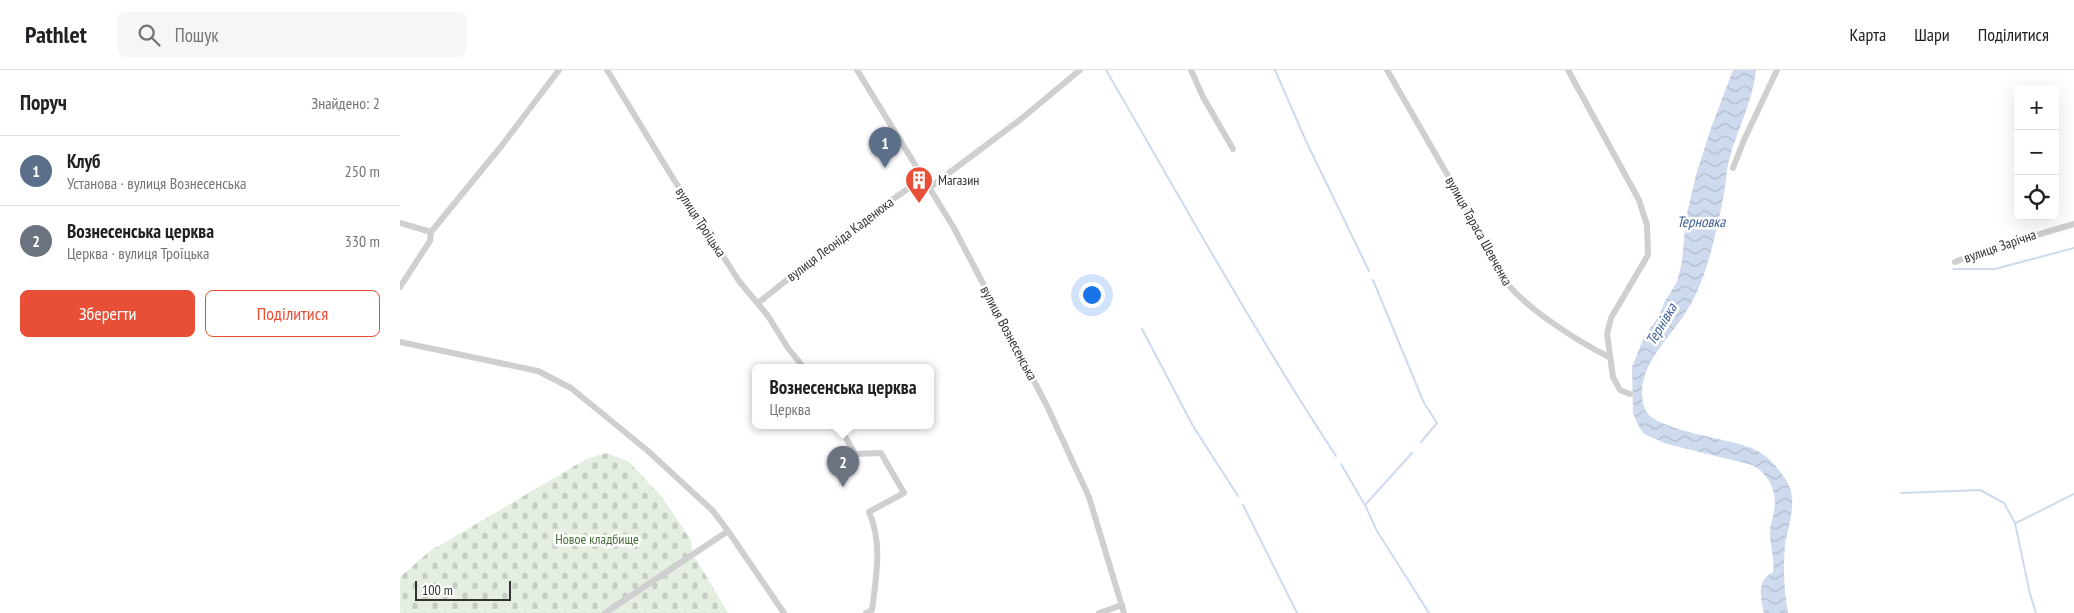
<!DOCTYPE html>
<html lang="uk">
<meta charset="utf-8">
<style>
:root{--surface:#fff;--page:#f6f6f6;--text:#202124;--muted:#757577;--line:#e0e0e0;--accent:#e84f36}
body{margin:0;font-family:"PT Sans Narrow",sans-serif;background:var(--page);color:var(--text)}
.controls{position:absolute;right:15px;top:15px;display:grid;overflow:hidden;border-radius:8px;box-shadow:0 5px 20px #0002}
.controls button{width:45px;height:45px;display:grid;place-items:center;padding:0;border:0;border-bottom:1px solid var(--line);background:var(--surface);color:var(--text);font:25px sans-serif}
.scale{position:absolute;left:15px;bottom:12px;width:96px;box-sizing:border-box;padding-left:5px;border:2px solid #323232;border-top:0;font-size:14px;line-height:18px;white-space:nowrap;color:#323232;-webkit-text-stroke:4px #fff;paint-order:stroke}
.you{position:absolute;left:691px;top:224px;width:18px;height:18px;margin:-12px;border:4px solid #fff;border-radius:50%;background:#1a73e8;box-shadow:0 0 0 8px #1a73e833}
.badge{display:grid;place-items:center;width:32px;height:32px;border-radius:50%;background:var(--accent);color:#fff;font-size:16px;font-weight:700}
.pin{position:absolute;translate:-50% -41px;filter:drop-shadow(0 1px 2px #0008)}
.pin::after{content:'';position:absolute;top:26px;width:18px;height:15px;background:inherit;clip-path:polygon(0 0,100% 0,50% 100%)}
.popup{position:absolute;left:352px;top:294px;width:182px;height:65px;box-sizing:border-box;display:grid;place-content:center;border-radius:8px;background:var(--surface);filter:drop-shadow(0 1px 4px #0005);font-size:16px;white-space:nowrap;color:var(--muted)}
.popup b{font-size:19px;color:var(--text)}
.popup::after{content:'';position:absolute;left:50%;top:100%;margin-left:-10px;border:10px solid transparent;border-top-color:var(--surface)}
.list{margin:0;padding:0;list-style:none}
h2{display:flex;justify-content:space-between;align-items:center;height:65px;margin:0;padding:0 20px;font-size:21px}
h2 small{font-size:16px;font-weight:400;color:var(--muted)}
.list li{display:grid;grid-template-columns:32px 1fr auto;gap:15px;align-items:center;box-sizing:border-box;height:70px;padding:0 20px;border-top:1px solid var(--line)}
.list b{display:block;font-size:19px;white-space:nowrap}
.list p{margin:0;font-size:16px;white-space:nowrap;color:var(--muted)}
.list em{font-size:16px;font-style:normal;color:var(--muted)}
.actions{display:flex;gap:10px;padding:15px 20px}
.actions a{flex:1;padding:11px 0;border:1px solid var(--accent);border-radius:8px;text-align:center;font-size:18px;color:var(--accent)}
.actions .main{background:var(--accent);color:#fff}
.icon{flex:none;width:28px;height:28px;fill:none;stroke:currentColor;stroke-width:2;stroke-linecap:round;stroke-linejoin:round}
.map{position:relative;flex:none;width:1674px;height:543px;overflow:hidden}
header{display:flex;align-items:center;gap:30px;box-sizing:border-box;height:70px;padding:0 25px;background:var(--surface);border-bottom:1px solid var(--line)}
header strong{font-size:24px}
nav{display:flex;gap:28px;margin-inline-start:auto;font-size:18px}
.search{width:350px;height:45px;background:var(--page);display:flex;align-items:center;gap:12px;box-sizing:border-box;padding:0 18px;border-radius:8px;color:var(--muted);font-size:19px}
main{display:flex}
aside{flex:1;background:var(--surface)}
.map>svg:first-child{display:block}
.cemetery{fill:url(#cemetery-stones)}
.water{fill:url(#water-waves)}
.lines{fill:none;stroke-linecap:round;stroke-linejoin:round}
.stream{stroke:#cedaee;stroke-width:2}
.minor{stroke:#cfcfcf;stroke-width:6}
.labels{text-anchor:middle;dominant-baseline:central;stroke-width:5;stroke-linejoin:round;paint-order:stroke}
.poi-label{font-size:14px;fill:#323232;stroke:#fff;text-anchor:start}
.street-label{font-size:14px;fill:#323232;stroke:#fff}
.park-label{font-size:14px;fill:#4a703e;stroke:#fff}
.water-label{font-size:15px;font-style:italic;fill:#3e6197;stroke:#fff}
</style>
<header>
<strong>Pathlet</strong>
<div class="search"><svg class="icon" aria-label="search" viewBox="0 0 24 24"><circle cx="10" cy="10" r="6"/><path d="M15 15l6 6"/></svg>Пошук</div>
<nav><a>Карта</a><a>Шари</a><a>Поділитися</a></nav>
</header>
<main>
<aside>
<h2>Поруч<small>Знайдено: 2</small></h2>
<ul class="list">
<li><span class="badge" style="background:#5c6f8a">1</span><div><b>Клуб</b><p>Установа · вулиця Вознесенська</p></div><em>250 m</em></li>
<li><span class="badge" style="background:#6b7280">2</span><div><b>Вознесенська церква</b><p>Церква · вулиця Троїцька</p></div><em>330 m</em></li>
</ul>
<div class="actions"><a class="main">Зберегти</a><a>Поділитися</a></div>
</aside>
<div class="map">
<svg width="1674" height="543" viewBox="0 0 1674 543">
<defs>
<pattern id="cemetery-stones" width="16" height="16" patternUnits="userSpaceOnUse" patternTransform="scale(1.25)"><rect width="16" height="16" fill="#e5efe1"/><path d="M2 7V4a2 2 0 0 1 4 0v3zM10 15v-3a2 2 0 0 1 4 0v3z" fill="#c5cdc2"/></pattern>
<pattern id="water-waves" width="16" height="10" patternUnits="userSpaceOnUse" patternTransform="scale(1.25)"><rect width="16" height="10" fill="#cedaee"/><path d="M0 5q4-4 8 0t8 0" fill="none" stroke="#b1bccd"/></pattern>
</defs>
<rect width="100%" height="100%" fill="#fff"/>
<path class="cemetery" d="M207,383l21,8 34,36 29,43 2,14 35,59h-328v-36l30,-26 158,-93z"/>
<path class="water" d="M1333,0h23c-3,31 -19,60 -27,90 -3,12 -3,23 -5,34 -8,38 -16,82 -36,115 -18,30 -57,61 -43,100 7,22 91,30 111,41 13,7 27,22 33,36 8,17 -1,41 -4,59 -2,23 -1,45 3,68h-24c-3,-10 -6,-28 2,-36 2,-2 5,-3 7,-5 2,-14 -3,-25 -3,-39 0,-8 3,-15 4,-22 4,-19 -6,-38 -22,-46l-85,-21 -23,-10 -6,-9 -5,-12 -1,-46 12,-30 15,-21 5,-13 13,-21 5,-20 4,-44 10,-43 15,-47z"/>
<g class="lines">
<g class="stream">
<path d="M706,0c75,129 148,261 230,386"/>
<path d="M875,0l31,71 63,130"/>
<path d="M1553,199h42l79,-21"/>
<path d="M973,210l51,123 13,20 -16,19"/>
<path d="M742,259l51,97 45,70"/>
<path d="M941,394l24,41 12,26 52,82"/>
<path d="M1501,423l79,-3 24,13 11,20 15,71 6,19"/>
<path d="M843,435l54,108"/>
<path d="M965,435l47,-52"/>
<path d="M1616,453l58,-29"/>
</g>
<g class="minor">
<path d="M207,0l64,105 68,106 29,35 20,32 16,20"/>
<path d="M457,0l97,158 93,178 42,91 35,116"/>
<path d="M791,0l12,27 30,52"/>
<path d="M987,0l83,144 37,69c20,26 72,59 102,74"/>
<path d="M1168,0l71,130 8,25 1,30 -37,63 -4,16 6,43 7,13 10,4"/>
<path d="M1333,98l11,-28 33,-70"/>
<path d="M529,118l92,-69 59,-49"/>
<path d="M0,153l31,9"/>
<path d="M31,162l72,-88 56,-74"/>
<path d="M1555,192l23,-10 96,-28"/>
<path d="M0,217l30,-46 1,-9"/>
<path d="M358,233l86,-69 79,-56"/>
<path d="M0,272l138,29 33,17 77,63 65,60 15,20 56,82"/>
<path d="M439,356l16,28 26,-1 23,40 -35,19c14,32 7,65 3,98l-6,3"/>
<path d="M205,543l123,-82"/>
<path d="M699,543l23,-8"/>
</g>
</g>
<defs>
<g id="building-pin" transform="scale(1.4375)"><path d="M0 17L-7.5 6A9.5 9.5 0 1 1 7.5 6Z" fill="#e84f36" stroke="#fff"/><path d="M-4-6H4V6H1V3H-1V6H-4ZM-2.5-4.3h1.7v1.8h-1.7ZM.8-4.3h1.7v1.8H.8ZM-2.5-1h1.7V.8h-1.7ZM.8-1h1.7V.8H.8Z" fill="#fff"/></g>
</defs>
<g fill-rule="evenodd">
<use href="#building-pin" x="519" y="110"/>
</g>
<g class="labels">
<g class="poi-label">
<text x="538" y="110">Магазин</text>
</g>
<g class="street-label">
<text transform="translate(301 152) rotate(57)">вулиця Троїцька</text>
<text transform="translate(1079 161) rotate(61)">вулиця Тараса Шевченка</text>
<text transform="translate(440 169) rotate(-37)">вулиця Леоніда Каденюка</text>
<text transform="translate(1600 176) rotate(-19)">вулиця Зарічна</text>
<text transform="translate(609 263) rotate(62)">вулиця Вознесенська</text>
</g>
<g class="park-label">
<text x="197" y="469">Новое кладбище</text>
</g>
<g class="water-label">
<text x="1301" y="151">Терновка</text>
<text transform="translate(1261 254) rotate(-59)">Тернівка</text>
</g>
</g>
</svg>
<div class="controls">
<button>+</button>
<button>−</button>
<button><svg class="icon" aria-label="locate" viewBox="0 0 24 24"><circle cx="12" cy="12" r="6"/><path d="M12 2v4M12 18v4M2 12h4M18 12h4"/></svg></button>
</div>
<div class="scale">100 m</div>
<div class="you"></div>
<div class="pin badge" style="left:485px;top:98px;background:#5c6f8a">1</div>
<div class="pin badge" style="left:443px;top:417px;background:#6b7280">2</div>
<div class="popup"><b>Вознесенська церква</b>Церква</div>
</div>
</main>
